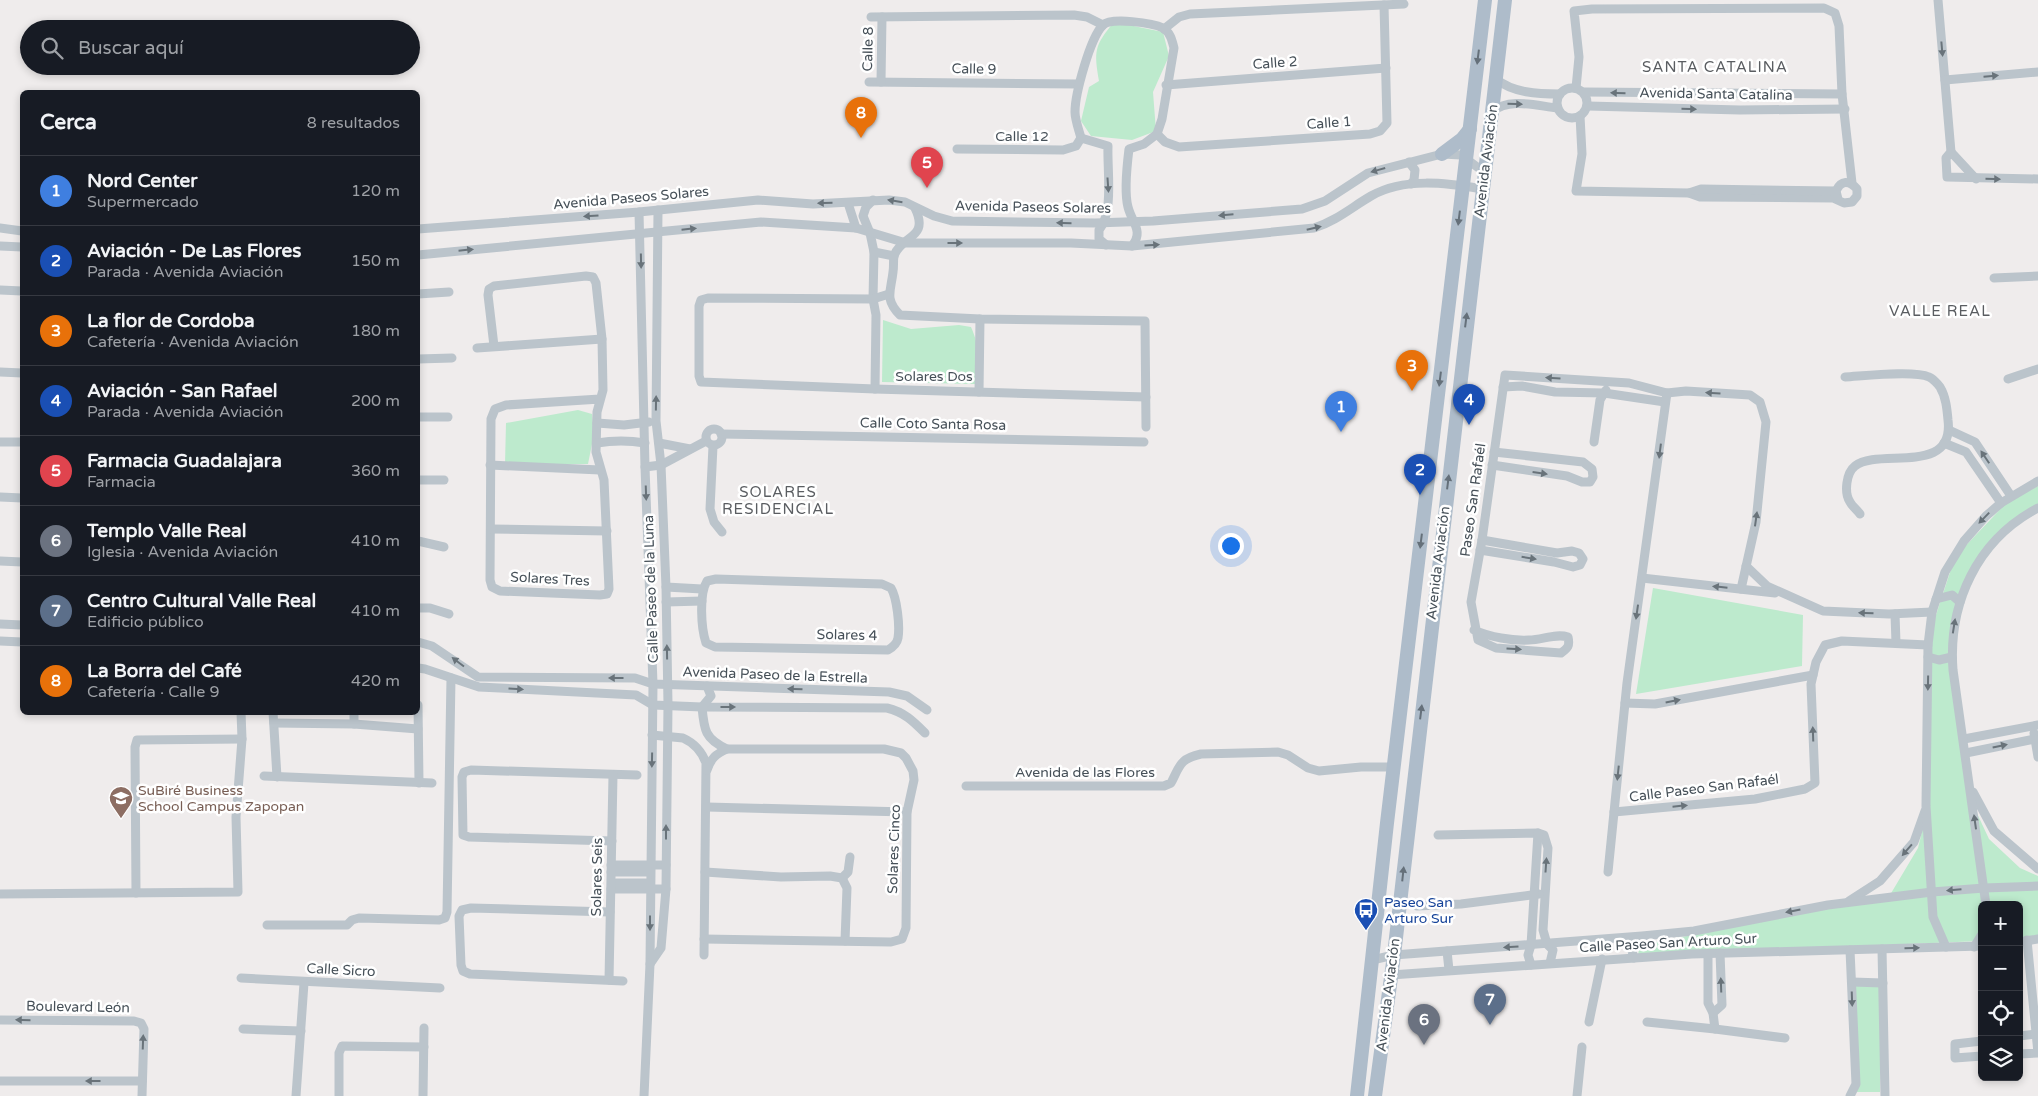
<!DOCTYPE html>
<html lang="es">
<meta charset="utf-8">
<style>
:root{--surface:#171b24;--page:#242831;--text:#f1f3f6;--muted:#9ea1a6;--line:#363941;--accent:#8c9099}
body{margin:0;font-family:"Varela Round",sans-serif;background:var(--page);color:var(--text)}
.controls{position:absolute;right:15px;bottom:15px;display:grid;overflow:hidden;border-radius:8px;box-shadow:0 2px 8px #0003}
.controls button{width:45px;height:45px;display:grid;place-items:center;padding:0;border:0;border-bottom:1px solid var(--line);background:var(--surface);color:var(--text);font:25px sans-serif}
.you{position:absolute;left:1230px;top:545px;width:18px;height:18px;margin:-12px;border:4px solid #fff;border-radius:50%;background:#1a73e8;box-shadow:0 0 0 8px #1a73e833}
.badge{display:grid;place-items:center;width:32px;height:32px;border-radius:50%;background:var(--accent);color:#fff;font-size:16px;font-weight:700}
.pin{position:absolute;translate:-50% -41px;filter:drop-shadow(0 1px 2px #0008)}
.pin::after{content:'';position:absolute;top:26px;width:18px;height:15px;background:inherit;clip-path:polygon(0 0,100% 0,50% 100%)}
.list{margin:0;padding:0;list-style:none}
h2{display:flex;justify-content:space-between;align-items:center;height:65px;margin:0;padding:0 20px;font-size:21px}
h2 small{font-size:16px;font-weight:400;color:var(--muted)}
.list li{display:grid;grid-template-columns:32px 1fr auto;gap:15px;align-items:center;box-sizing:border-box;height:70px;padding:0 20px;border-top:1px solid var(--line)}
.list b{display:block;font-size:19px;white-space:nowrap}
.list p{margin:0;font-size:16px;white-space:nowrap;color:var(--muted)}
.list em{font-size:16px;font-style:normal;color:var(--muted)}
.icon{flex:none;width:28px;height:28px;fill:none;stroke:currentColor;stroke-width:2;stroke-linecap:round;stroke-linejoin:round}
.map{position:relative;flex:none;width:2038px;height:1096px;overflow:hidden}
.search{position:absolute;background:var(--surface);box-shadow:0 2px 8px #0003;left:20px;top:20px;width:400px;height:55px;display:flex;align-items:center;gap:12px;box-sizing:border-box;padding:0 18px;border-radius:28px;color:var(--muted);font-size:19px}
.panel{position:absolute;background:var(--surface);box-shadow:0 2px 8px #0003;left:20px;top:90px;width:400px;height:625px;border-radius:8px}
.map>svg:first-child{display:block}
.green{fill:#bdeacd}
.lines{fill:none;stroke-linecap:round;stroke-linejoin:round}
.minor{stroke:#bbc4cb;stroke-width:9}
.primary{stroke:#aebcca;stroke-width:14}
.oneway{fill:#69737a}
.oneway2{fill:#65707a}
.labels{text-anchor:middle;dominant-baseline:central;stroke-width:5;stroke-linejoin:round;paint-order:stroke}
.street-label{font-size:14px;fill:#465058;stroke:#fff}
.education-label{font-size:14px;fill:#785e54;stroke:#fff;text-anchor:start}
.transit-label{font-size:14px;fill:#164399;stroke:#fff;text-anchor:start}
.neighbourhood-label{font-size:15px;letter-spacing:1px;fill:#5a5d61;stroke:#fff}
</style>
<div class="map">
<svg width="2038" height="1096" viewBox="0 0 2038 1096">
<rect width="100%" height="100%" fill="#efecec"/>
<g class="green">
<path d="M1114,22l49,10 6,24 -16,36 3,39 -24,9 -41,-4 -10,-15 8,-34 10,-6c-5,-30 -5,-35 15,-59z"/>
<path d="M883,320l28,9 48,-4 12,2c9,21 9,34 4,57l-93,-2z"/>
<path d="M578,410l14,4 2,20 -6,30h-83l1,-41z"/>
<path d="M2038,486v18l-31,20 -52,79 -5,50 18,141 21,45 31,29 18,8v60l-19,2v-33h-37v36l-344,14 2,-10 208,-40 39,-5 31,-52 11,-45 1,-152 3,-27 22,-67 54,-57z"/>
<path d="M1653,588l150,27 -1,51 -166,28z"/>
<path d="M1854,983h27l-1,109h-26z"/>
</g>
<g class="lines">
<g class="minor">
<path d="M1938,0l13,152 -5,6 1,19 91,2"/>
<path d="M871,17l203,-2 13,2 16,8"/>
<path d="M1164,29l15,-12 11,-3 214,-10"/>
<path d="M1496,79c17,14 42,15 64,15"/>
<path d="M1945,80l93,-8"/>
<path d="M869,82l209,2"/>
<path d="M881,82l1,-65"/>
<path d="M1166,85l220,-17"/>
<circle cx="1572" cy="103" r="15"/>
<path d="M1576,88l3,-31 -5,-46 18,-2 232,-1 11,5 4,13 3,68 10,89"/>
<path d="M1584,92l258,2"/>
<path d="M1588,106l152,4 105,-1"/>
<path d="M1492,112c17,-15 45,-6 66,-4"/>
<path d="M1580,116l2,38 -6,37 113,2 11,4 133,1 11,5 8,-1 5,-6v-7c-8,-9 -16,-9 -21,2l2,8"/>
<path d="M1157,134l8,8 14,5 191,-13 10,-3 7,-8 -3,-118"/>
<path d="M1081,138c-2,-8 -6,-18 -6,-26 0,-18 15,-74 28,-87 8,-8 50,-2 60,3 7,4 9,12 11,20l-12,71 -5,15 -13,10 -15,5c-2,16 -5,43 -1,58 4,16 16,24 4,39"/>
<path d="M1081,138l27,8c-1,25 6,66 -9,84v9l7,6"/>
<path d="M957,149l106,1 13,-4 5,-8"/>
<path d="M1951,152l25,27"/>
<path d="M1409,162l6,8 -1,10 -3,4"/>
<path d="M1689,193l12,-4 135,2"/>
<path d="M873,200l-7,7 -3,9 7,17 4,19 -1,47 3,16 -1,74"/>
<path d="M848,203l8,25"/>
<path d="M915,208c15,31 -14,27 -21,48 -1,5 0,11 -1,16 -2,19 -9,27 7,43l80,4 165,2 1,106"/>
<path d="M639,212l6,255 8,217 -3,280 -6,132"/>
<path d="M0,228l22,3"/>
<path d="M418,229l221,-17 119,-12 55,4 76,-4 16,2 29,14 18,5 143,2 58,-2 149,-12 23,-8 43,-28 74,-19 19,1 23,17"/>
<path d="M0,246l22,1"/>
<path d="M874,252l20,4"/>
<path d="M418,255l343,-33 95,6 50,15h165l61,3 182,-18c22,-7 38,-21 57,-32 33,-19 76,-13 111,-7"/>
<path d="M1994,278l44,-2"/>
<path d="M0,290l22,1"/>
<path d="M418,294l31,-2"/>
<path d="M889,294l-16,5 -165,-1 -7,2 -2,6v70l2,6 174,7 271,8"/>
<path d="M494,346l-6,-51 1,-6 5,-3 92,-10 7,1 3,6 6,56 1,51 -6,22 -1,40 8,28 5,109 -2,5 -7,1 -100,-4 -8,-4 -2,-7 1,-161 4,-10 11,-4 94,-6"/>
<path d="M477,348l125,-9"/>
<path d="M418,359l34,-1"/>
<path d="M0,372l22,1"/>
<path d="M1845,377c18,-1 69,-7 84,0 3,1 9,7 11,10 6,10 7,22 8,33 7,57 -70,27 -93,46 -9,7 -11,27 -5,36 2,4 7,8 10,12"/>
<path d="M2008,379l30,-10"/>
<path d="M1503,387l19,-1 33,6 49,1 61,9"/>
<path d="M979,392l1,-73"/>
<path d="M418,417h30"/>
<path d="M597,423l27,2 25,-3"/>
<circle cx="714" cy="437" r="8"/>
<path d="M1949,430l26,12 36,54"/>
<path d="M721,434l423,8"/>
<path d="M0,442h22"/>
<path d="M1594,442l6,-42 6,-10"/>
<path d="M597,443c17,-3 31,-3 48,0"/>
<path d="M659,443l31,6"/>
<path d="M1944,443l22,9 35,51"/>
<path d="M713,446l-3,63 4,13 8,10"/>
<path d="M490,465l110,5"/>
<path d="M1492,465l75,11 15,6h8l3,-5 -1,-8 -9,-7 -89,-10"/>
<path d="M645,467l16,-2 45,-24"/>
<path d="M418,480h26"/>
<path d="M0,497l22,1"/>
<path d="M491,529l116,2"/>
<path d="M418,541l26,6"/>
<path d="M1480,550l74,12 19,5 7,-2 3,-6 -4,-6 -7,-2 -15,2 -75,-13"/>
<path d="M0,561l22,1"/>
<path d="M1746,566l21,20 56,25 66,3 43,-2"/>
<path d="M1642,578l133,15"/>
<path d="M716,579l166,5 9,4c6,10 9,38 7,50 -1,6 -5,9 -10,12l-173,-3 -9,-4c-5,-15 -7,-49 1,-62z"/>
<path d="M666,587l36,2"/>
<path d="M1936,599l16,-4 8,7"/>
<path d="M666,602l36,-1"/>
<path d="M418,608h12l19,6"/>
<path d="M1895,614l1,29"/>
<path d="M0,624l22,1"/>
<path d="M1474,630c16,7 38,11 55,10 13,0 27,-7 39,-3 2,9 0,11 -7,16l-65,-5 -18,-8 -7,-38 11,-62 23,-165 124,8 38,10 19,-2 64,4 10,7 6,20 -10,100 -15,67"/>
<path d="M0,641l22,1"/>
<path d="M418,642l14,4 46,31 157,1 18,6 236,8 18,4 20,14"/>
<path d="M1928,657l11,3 13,-3"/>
<path d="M418,668l7,1 54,18 157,8 17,10 49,2 185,1c17,4 26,13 38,25"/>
<path d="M1625,703l30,1 158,-29"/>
<path d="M418,705l1,78"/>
<path d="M273,712l4,65"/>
<path d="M354,712v12"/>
<path d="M274,723l80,1 64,5"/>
<path d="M2034,733l4,24"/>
<path d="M652,735l31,3c11,5 19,14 23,25l-2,192"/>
<path d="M1964,739l74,-14"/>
<path d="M1966,753l69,-14"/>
<path d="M707,770c4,-12 9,-16 20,-21"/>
<path d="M264,776l168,7"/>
<path d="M966,786h198l7,-3c9,-17 8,-24 30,-29l77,-2 10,3 20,13 11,3 42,-4h32"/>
<path d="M1973,792l21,39 44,38"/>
<path d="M707,807l200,5"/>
<path d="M1614,812l141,-13 50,-10 10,-6 -4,-99 5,-22 9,-17 17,-4 86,4"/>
<path d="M1438,835l100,-2 6,2 4,13 -5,82 4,14 6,6 -3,13"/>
<path d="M612,841l-143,-4 -6,-2 -1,-58 2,-5 7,-2 166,5"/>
<path d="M611,865h55"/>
<path d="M611,872h39"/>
<path d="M705,872l76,5 49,-1 12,2 5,10 -2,53"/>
<path d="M1608,872l19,-189 40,-290"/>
<path d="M842,878l6,-6 2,-15"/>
<path d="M616,883h34"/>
<path d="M611,889h55"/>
<path d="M136,893l-1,-146 2,-7 105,-1"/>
<path d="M0,894l238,-2 -2,-75 6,-78 -1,-27"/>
<path d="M1849,901l31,-20 34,-39 11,-31"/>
<path d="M1986,905l-33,-235c-5,-67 24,-130 85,-162"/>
<path d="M1417,906l44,-2 78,-10"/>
<path d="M610,912l-139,-4 -9,2 -3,6 2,49 2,6 7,3 153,7"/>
<path d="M267,925h80l5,-5 7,-2 80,2 6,-2 2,-6 4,-234"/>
<path d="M704,939l187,3 11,-3 4,-11 1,-116 7,-32 -1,-9 -7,-13 -5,-5 -17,-4h-157c-22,-10 -23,-19 -25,-42l9,-11 -4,-10"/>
<path d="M2019,942l19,-3"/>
<path d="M1946,947l-13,-30 -7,-111 2,-161 4,-33 13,-40 19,-31 22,-25 15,-13 37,-22"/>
<path d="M1974,947l8,-13"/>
<path d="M1882,949l3,147"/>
<path d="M1447,951l2,19"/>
<path d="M1708,954v49l5,10 2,16"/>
<path d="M1634,958l-2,-7 1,-8 9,-6"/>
<path d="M1372,960l22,-5 248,-19 52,-5 134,-26 104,-13 52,-4 54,-2"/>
<path d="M650,964l11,-16 5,-59 2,-184 -2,-118 -5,-122 -5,-44 2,-211"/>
<path d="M1531,965l-3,-10 3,-10 7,-112"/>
<path d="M1391,975l301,-21 290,-8"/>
<path d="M241,978l199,10"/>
<path d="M609,980l4,-205"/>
<path d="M1852,982l31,1"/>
<path d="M1713,1013l9,-8 -2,-52"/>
<path d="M0,1020l134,1 7,2 3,6 -2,67"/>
<path d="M1589,1022l13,-63"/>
<path d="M1647,1022l68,7 70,9"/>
<path d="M243,1029l58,2"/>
<path d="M2019,1036l17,-2"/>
<path d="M1982,1041l-27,3v14l27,-2"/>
<path d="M2019,1054l19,-1 -11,-113"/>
<path d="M0,1081h142"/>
<path d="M296,1096l8,-113"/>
<path d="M339,1096v-43l3,-7 82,1"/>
<path d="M423,1096l1,-68"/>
<path d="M1577,1096l5,-49"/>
<path d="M1850,1096l6,-12 -6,-134"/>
</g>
<g class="primary">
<path d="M1442,154l20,-15 8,-10"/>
<path d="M1357,1096l30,-273 98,-823"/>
<path d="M1375,1096l19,-141 111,-955"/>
</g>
</g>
<defs><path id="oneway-solid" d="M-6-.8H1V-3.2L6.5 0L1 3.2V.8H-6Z" transform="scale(1.25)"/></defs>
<g class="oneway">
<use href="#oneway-solid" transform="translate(1942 49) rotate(85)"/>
<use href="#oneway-solid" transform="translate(1991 76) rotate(-5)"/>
<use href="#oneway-solid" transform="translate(1618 93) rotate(-179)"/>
<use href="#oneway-solid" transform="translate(1515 104) rotate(2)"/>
<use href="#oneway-solid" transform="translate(1689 109) rotate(1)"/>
<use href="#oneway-solid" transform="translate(1378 170) rotate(164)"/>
<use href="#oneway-solid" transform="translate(1993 179) rotate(1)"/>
<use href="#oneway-solid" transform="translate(1108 185) rotate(86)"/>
<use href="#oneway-solid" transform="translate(895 201) rotate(-171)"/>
<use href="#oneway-solid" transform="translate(825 203) rotate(179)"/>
<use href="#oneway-solid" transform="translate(1226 215) rotate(175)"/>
<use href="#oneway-solid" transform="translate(591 216) rotate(176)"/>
<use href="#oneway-solid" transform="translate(1064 223) rotate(-179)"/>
<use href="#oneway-solid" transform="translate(1314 228) rotate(-13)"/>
<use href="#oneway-solid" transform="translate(689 229) rotate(-6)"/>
<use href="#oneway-solid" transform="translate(955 243)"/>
<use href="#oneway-solid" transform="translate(1152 245) rotate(-4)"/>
<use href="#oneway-solid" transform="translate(466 250) rotate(-6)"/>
<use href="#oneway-solid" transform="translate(641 261) rotate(89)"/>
<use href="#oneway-solid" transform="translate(1553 378) rotate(-176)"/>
<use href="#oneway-solid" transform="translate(1713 393) rotate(-176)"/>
<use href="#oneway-solid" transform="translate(656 403) rotate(-89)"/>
<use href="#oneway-solid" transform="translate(1660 451) rotate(97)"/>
<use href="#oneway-solid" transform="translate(1985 457) rotate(-124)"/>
<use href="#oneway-solid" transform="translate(1540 473) rotate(8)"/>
<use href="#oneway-solid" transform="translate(646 493) rotate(88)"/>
<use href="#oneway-solid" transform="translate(1984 518) rotate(134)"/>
<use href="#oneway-solid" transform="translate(1756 519) rotate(-82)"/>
<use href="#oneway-solid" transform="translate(1529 558) rotate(9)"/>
<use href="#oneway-solid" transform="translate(1720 587) rotate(-174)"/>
<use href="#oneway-solid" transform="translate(1637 612) rotate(98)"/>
<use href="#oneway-solid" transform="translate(1866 613) rotate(-178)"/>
<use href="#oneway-solid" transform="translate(1954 626) rotate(-81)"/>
<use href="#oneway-solid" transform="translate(1514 649) rotate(3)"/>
<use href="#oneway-solid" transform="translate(667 652) rotate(-91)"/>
<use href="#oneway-solid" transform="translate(458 662) rotate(-143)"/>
<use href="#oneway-solid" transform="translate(616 678) rotate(-180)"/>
<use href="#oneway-solid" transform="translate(1928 683) rotate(91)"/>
<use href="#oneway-solid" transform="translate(516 689) rotate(3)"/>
<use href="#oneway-solid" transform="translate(795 689) rotate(-178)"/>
<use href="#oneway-solid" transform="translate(1673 701) rotate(-11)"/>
<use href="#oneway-solid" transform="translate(728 707)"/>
<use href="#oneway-solid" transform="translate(1813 734) rotate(-92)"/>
<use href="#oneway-solid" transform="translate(2000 746) rotate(-12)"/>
<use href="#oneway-solid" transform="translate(652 760) rotate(91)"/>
<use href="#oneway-solid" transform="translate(1618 773) rotate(96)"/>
<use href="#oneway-solid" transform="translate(1680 806) rotate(-6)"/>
<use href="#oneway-solid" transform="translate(1975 822) rotate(-98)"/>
<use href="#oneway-solid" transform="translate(666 832) rotate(-90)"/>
<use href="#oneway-solid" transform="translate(1907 850) rotate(131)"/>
<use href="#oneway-solid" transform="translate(1546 865) rotate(-86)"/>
<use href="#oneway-solid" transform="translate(1954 890) rotate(175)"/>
<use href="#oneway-solid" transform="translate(1793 911) rotate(169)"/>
<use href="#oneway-solid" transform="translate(650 923) rotate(90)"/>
<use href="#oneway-solid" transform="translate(1511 947) rotate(176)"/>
<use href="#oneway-solid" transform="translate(1912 948) rotate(-2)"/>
<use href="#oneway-solid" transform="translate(1721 985) rotate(-92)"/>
<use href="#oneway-solid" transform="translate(1852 999) rotate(88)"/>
<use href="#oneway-solid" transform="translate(23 1020) rotate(-179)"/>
<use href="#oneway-solid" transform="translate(143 1042) rotate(-88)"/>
<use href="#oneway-solid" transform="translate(93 1081) rotate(-180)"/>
</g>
<g class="oneway2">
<use href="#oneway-solid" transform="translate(1478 57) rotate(97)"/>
<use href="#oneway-solid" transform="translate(1459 218) rotate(97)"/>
<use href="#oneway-solid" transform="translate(1466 320) rotate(-83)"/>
<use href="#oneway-solid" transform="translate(1440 379) rotate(97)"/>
<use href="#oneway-solid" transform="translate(1448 482) rotate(-83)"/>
<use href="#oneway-solid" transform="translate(1421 541) rotate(97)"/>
<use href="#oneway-solid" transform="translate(1421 712) rotate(-83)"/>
<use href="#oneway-solid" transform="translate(1403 874) rotate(-84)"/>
</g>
<defs>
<g id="school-pin" transform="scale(1.25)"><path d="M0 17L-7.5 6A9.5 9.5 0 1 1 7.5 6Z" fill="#8d6e63" stroke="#fff"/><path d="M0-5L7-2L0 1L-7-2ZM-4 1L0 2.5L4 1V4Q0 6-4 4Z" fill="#fff"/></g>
<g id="bus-pin" transform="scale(1.25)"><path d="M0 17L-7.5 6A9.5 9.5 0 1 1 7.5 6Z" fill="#1a4fb4" stroke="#fff"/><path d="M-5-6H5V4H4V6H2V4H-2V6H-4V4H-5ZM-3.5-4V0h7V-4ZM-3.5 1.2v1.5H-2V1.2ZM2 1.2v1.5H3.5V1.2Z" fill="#fff"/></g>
</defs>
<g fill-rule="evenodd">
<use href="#school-pin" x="121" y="798"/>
<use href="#bus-pin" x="1366" y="910"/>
</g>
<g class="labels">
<g class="street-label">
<text transform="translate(868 49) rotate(-89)">Calle 8</text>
<text transform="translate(1275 63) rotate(-4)">Calle 2</text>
<text transform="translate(974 69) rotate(1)">Calle 9</text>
<text transform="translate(1716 94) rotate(1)">Avenida Santa Catalina</text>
<text transform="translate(1329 123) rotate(-4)">Calle 1</text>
<text x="1022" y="136">Calle 12</text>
<text transform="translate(1486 161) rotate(-83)">Avenida Aviación</text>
<text transform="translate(631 198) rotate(-5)">Avenida Paseos Solares</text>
<text transform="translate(1033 207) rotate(1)">Avenida Paseos Solares</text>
<text x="934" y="376">Solares Dos</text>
<text transform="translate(933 424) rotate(1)">Calle Coto Santa Rosa</text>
<text transform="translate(1473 500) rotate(-82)">Paseo San Rafaél</text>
<text transform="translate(1438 563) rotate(-83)">Avenida Aviación</text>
<text transform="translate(550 579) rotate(3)">Solares Tres</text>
<text transform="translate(651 589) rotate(-92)">Calle Paseo de la Luna</text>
<text transform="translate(847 635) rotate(1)">Solares 4</text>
<text transform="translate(775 675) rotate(2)">Avenida Paseo de la Estrella</text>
<text x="1085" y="772">Avenida de las Flores</text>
<text transform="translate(1704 788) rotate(-7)">Calle Paseo San Rafaél</text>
<text transform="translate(894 849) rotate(-88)">Solares Cinco</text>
<text transform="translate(597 877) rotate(-89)">Solares Seis</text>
<text transform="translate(1668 943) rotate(-3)">Calle Paseo San Arturo Sur</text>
<text transform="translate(341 970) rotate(3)">Calle Sicro</text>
<text transform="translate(1388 995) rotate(-83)">Avenida Aviación</text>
<text transform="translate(78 1007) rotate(1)">Boulevard León</text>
</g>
<g class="education-label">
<text x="138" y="790">SuBiré Business<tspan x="138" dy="16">School Campus Zapopan</tspan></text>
</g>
<g class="transit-label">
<text x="1384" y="902">Paseo San<tspan x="1384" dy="16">Arturo Sur</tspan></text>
</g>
<g class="neighbourhood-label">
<text x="1715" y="67">SANTA CATALINA</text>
<text x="1940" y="311">VALLE REAL</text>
<text x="778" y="492">SOLARES<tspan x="778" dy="17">RESIDENCIAL</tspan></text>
</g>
</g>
</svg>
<div class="controls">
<button>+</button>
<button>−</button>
<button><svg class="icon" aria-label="locate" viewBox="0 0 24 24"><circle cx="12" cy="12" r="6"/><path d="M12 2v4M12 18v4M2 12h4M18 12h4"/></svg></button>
<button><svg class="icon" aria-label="layers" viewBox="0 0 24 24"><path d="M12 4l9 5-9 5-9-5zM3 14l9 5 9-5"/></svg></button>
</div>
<div class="you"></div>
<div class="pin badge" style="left:1341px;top:432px;background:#3f7fe0">1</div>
<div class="pin badge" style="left:1420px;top:495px;background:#1a4fb4">2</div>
<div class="pin badge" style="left:1412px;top:391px;background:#e8710a">3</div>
<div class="pin badge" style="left:1469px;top:425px;background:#1a4fb4">4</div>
<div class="pin badge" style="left:927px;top:188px;background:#e0444e">5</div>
<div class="pin badge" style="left:1424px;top:1045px;background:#6b7280">6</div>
<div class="pin badge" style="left:1490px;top:1025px;background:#5c6f8a">7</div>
<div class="pin badge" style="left:861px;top:138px;background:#e8710a">8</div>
<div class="search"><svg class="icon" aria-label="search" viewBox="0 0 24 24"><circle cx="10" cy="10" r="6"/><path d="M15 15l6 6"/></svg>Buscar aquí</div>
<section class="panel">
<h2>Cerca<small>8 resultados</small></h2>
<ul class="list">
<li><span class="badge" style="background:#3f7fe0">1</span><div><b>Nord Center</b><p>Supermercado</p></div><em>120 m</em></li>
<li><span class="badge" style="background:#1a4fb4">2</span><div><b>Aviación - De Las Flores</b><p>Parada · Avenida Aviación</p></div><em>150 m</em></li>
<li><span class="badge" style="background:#e8710a">3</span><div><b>La flor de Cordoba</b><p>Cafetería · Avenida Aviación</p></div><em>180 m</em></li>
<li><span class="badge" style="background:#1a4fb4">4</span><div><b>Aviación - San Rafael</b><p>Parada · Avenida Aviación</p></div><em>200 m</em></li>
<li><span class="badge" style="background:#e0444e">5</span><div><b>Farmacia Guadalajara</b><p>Farmacia</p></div><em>360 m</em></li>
<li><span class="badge" style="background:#6b7280">6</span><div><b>Templo Valle Real</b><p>Iglesia · Avenida Aviación</p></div><em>410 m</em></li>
<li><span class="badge" style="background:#5c6f8a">7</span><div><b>Centro Cultural Valle Real</b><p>Edificio público</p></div><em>410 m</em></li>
<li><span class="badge" style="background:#e8710a">8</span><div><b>La Borra del Café</b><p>Cafetería · Calle 9</p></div><em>420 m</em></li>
</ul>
</section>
</div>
